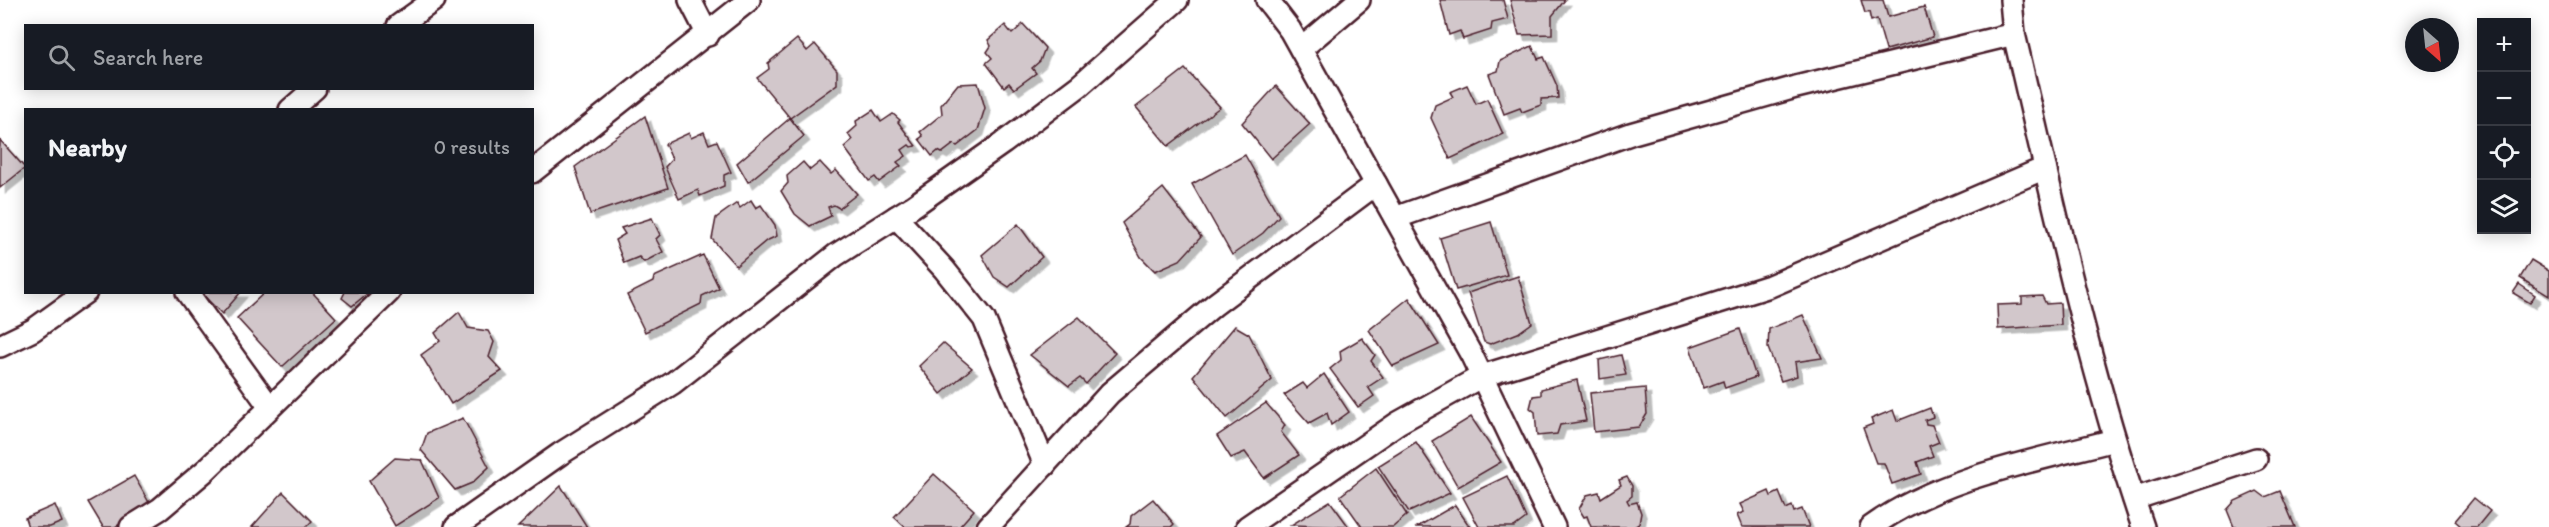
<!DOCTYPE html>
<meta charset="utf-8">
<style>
:root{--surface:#171b24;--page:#20242c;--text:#f1f3f6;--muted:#9ea1a6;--line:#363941}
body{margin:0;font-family:Itim,sans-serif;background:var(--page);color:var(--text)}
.controls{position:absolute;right:18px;top:18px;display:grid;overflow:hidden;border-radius:0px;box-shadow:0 3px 15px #0003}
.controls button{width:54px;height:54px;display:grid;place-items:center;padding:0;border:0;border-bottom:2px solid var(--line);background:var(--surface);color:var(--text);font:30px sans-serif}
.compass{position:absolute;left:2405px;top:18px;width:54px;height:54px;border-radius:50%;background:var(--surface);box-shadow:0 3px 15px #0003;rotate:153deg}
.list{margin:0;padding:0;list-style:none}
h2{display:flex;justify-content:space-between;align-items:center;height:78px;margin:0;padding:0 24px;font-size:26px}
h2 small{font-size:20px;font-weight:400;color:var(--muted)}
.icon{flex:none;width:33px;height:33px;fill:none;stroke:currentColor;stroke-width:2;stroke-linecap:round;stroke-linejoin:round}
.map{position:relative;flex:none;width:2549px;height:527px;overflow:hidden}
.search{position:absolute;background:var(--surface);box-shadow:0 3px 15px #0003;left:24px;top:24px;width:510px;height:66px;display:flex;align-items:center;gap:15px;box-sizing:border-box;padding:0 21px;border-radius:0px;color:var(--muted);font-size:22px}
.panel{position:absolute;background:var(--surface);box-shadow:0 3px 15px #0003;left:24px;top:108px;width:510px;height:186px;border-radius:0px}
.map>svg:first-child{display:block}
.building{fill:#d2c7cb;stroke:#4a1f2b;stroke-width:1.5;filter:url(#shadow)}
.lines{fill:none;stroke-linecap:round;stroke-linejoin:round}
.street-casing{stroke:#4a1f2b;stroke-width:26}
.street{stroke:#fff;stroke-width:21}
</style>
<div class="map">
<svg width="2549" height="527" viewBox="0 0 2549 527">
<defs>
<filter id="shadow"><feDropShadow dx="5.5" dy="5.5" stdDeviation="0" flood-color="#0004"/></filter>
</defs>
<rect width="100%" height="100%" fill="#fff"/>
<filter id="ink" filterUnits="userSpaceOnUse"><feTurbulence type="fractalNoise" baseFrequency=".0167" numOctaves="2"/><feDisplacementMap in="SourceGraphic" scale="12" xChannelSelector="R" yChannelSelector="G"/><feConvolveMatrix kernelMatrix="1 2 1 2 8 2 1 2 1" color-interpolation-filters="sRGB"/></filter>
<g filter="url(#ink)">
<g class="building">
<path d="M1440,0h63l5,19 -16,4 -1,7 -28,9 -3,-8 -11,4z"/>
<path d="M1510,0h55l-13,16v18l-33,1z"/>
<path d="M1861,0h22l5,17 36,-10 9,30 -47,13 -9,-31 -6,2 -2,-9 -4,1z"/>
<path d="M1023,24l22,24 -5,13 -8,7 4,5 -22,16 -5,-6 -5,4 -18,-24 6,-5 -5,-6 4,-6 -3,-6 17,-15 7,9z"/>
<path d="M797,39l10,12 8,-7 22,26v14l-47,34 -33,-40 12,-9 -1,-6z"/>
<path d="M1532,46l6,13 6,-2 13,29 1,12 -17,1v6l-19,7 -2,-4 -16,6 -15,-40 9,-3 2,-10z"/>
<path d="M1185,69l35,38 -52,39 -32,-39z"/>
<path d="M978,83l7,25 -7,22 -21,16 -3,-2 -12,9 -4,-2 -6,5 -13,-17 4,-3 -3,-4 22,-18 -1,-9 17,-21z"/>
<path d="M1467,85l9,19 11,-5 16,35 -53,25 -19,-41 4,-13 18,-8 -3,-5z"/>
<path d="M1276,86l34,38 -39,35 -29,-36z"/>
<path d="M873,110l8,12 12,-8 7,6 -2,2 18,24 -5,1 -2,-2 -7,5 4,6 -9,6 4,4 -22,16 -4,-5 -6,4 -25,-34 8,-7 -4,-6 9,-8 -1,-5z"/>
<path d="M645,116l23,72 -78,26 -15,-47z"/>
<path d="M790,118l14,18 -56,46 -11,-19z"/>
<path d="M704,132l5,12 8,-3 14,31 -7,3v11l-24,10 -2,-6 -19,9 -14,-32 7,-8 -7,-15 24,-11 2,5z"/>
<path d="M0,140l25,28 -25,20z"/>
<path d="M1245,155l34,61 -16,17 -31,22 -40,-71z"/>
<path d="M803,162l7,8 10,-8 11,12 5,-4 21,24 -18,14 -5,-3 -6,2 3,9 -21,10 -15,-12 -14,-23 7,-8 -1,-7z"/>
<path d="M1163,188l38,49 -21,23 -25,11 -14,-14 -19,-34z"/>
<path d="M751,200l5,8 5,-3 14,20 2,11 -11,5 -30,25 -24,-27 4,-21 21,-15 3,5z"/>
<path d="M652,218l8,17 -4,4 7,13 -19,10 -5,-5 -15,6 -9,-23 10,-6 -4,-6z"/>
<path d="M1491,222l16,53 -51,15 -16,-52z"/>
<path d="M1018,224l24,33 -33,30 -15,-10 -12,-22z"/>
<path d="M703,255l16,33 -17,8 -1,8 -56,28 -18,-37 26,-13 1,-5z"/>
<path d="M2531,260l18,11v25l-29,-18z"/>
<path d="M1518,276l14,47 -14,10 -28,11 -6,-2 -16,-49z"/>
<path d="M2519,284l16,11 -5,8 -17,-10z"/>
<path d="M206,292h35l-19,22 -19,-19z"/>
<path d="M265,292h47l24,26 -54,49 -45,-49z"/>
<path d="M345,292h24l-17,14 -10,-8z"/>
<path d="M2042,296l4,8 14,-1 1,22 -63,4 -1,-24 25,-1v-7z"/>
<path d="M1409,298l30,47 -46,21 -24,-36z"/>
<path d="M459,312l9,16 20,3 6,11 -5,15 13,14 -51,33 -30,-49 19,-14 -5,-8z"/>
<path d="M1803,315l19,43 -27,4 2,14 -16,5 -13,-33 1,-19z"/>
<path d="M1079,317l36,36 -29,31 -6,-6 -11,8 -39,-31z"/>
<path d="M1235,326l14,8 23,46 -45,38 -34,-42z"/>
<path d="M1740,329l16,48 -31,11 -2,-7 -19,7 -14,-41z"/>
<path d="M1362,338l13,17 -4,6 12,16 -15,10 6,9 -16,11 -28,-38 11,-9 -1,-9z"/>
<path d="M943,343l29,25 -31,26 -22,-28z"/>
<path d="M1621,355l5,20 -26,4 -1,-19z"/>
<path d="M1324,374l25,38 -18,13 -4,-12 -18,10 -25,-28 19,-12 4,5z"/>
<path d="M1577,380l9,41 -26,4 -3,9 -20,2 -2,-24 -5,-4 3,-12 8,-1v-6z"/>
<path d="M1645,388l2,26 -8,13 -45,5 -4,-39z"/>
<path d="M1266,403l19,22 -4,7 18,23 -35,23 -19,-26 -14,6 -14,-22z"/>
<path d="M1930,408l3,9 -8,3 1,4 6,1 7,17 -10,4 4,10 -16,6 4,12 -29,10 -8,-21h-8l-13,-35 10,-4 -2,-5 22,-9 4,11z"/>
<path d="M1471,417l30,45 -43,25 -26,-46z"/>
<path d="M463,418l26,49 -17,16 -17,7 -34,-40 6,-17z"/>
<path d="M1416,442l34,51 -41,19 -31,-46z"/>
<path d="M395,458l27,2 17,38 -44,28 -26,-45z"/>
<path d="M1376,468l31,47 -14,12h-31l-22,-31z"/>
<path d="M934,474l40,36 -15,17h-54l-11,-10z"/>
<path d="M134,476l17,30 -36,21h-12l-15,-25z"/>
<path d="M1507,476l19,42 -12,9h-35l-16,-30z"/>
<path d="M1627,477l5,9v10l-5,4 2,4 8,-2 4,11 -2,11 -5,3h-43l-4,-11 -3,1 -5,-8 8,-14 12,-3 2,6 20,-13 -2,-5z"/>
<path d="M561,486l26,41h-69z"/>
<path d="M1769,491l2,5 8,-4 7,17 6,-3 2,6 8,-3 7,18h-67l-5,-12 7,-3 -4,-8z"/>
<path d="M2257,491l8,6 15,-6 15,36h-61l-7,-17 8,-9z"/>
<path d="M283,492l29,29 -6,6h-54z"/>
<path d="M2474,498l16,13 -13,16h-15l-7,-6z"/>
<path d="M1153,499l21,25 -3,3h-45l4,-3 1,-8z"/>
<path d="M1330,501l19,26 -58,-2z"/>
<path d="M55,505l7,17 -12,5h-22l-3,-9z"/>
<path d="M1455,505l15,22h-53z"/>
</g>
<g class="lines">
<g class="street-casing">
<g id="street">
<path d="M690,0l18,35"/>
<path d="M1267,0l23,30 182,326 82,171"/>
<path d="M2011,0l3,34c39,166 74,332 129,493"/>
<path d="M398,26l36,-26"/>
<path d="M1301,49l58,-49"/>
<path d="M290,110l25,-22"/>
<path d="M532,172l217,-172"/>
<path d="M896,217l48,52 40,50 61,146"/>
<path d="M1395,218l235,-84 166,-47 218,-53"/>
<path d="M187,292l82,114"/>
<path d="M0,346l33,-16 53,-38"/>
<path d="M2134,499l122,-40"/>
<path d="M131,527l29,-18 46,-39 183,-178"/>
<path d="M456,527l104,-73 113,-71 163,-128 76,-48 91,-64 76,-57 98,-86"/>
<path d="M988,527l122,-134 104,-88 162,-121"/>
<path d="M1247,527l151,-104 84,-47 288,-90 275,-118"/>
<path d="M1871,527c70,-50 162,-66 244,-87"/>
</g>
</g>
<use href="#street" class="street"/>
</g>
</g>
</svg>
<div class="controls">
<button>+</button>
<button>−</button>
<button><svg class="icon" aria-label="locate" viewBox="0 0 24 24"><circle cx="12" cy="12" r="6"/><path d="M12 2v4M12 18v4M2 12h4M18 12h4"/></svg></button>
<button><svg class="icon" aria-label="layers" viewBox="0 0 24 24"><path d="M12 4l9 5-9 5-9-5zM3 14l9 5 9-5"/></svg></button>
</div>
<svg class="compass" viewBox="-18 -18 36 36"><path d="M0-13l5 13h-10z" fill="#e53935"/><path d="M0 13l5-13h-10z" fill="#9ea1a6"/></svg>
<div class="search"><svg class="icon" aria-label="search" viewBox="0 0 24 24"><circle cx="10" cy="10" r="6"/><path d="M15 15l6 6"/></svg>Search here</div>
<section class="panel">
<h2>Nearby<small>0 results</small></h2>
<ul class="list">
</ul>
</section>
</div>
